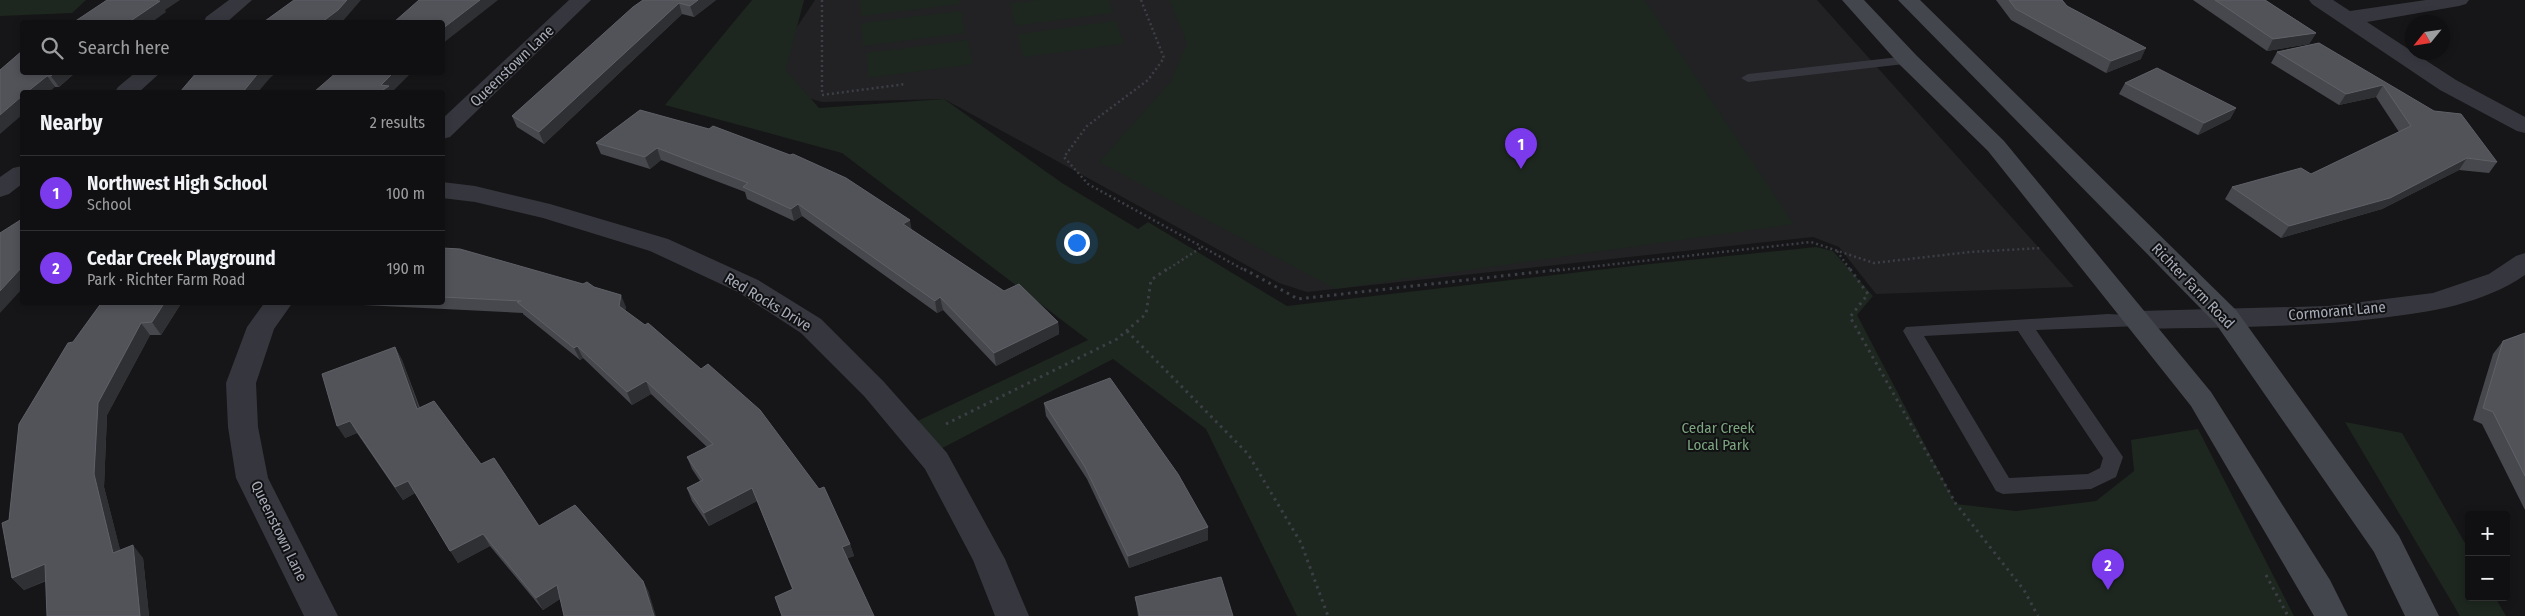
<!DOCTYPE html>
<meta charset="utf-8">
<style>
:root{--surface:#101012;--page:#19191b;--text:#f1f3f6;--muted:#9c9d9f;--line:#303032;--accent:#7c3aed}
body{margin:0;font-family:"Fira Sans Condensed",sans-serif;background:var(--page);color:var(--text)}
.controls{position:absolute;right:15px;bottom:15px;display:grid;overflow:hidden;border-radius:5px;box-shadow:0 2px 8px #0003}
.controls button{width:45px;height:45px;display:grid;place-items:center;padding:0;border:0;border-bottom:1px solid var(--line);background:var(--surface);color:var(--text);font:25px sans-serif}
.compass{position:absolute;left:2405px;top:15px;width:45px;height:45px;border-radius:50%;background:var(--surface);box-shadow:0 2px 8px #0003;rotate:240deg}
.you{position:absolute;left:1076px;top:242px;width:18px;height:18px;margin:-12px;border:4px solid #fff;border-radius:50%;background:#1a73e8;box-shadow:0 0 0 8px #1a73e833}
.badge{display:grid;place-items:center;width:32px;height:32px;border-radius:50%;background:var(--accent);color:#fff;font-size:16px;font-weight:700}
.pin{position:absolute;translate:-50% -41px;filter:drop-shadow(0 1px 2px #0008)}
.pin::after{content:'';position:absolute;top:26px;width:18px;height:15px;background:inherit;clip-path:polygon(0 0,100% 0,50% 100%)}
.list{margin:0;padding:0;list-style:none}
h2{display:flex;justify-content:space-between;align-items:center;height:65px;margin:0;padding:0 20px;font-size:21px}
h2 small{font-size:16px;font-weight:400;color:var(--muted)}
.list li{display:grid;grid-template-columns:32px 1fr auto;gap:15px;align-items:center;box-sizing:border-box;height:75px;padding:0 20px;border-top:1px solid var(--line)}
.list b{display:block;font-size:19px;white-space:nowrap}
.list p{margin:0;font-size:16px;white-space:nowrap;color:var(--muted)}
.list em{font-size:16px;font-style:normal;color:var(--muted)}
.icon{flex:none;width:28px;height:28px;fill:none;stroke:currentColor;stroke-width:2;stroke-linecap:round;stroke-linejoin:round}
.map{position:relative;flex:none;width:2525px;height:616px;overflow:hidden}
.search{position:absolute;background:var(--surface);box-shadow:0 2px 8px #0003;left:20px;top:20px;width:425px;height:55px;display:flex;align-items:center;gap:12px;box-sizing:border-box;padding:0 18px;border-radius:5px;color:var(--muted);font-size:19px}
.panel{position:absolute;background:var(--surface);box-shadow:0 2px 8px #0003;left:20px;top:90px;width:425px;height:215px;border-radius:5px}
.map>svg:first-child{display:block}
.built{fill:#222225}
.green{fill:#1d271f}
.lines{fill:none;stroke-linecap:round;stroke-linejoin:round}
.path-far1{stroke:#3c3f45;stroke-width:2.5;stroke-dasharray:2 3;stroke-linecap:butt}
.path{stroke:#3c3f45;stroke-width:3;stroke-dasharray:2.5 4.5;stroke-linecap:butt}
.service{fill:#36373e;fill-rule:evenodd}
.minor{fill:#36373e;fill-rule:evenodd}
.secondary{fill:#44464e;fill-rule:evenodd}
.wall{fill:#47484d}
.shaded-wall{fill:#2f3033}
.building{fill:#525359;stroke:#5f6168}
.labels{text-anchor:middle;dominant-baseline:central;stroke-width:4;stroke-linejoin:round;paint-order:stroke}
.street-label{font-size:15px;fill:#a7acb9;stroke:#111113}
.park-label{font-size:15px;fill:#7ca67f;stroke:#111113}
</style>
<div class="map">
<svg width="2525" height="616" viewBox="0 0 2525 616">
<rect width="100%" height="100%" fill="#161618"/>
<path class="built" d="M815,0h1002l257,287 -198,7 -37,-47 -26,-10 -506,55 -28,-9 -335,-184 -122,3 -63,-18z"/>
<g class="green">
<path d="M0,0h86l-14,13 -72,3z"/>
<path d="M752,0h52l-18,70 33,38 125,-9 118,84 76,46 10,-7 139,84 354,-41 175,-18 17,4 40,45 -16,19 99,189 60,7 80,-10 38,-30 -3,-31 67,-11 96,187h-997l-91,-187 -93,-70 -182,95 -24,-28 181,-86 -246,-187 -177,-48z"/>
<path d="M860,0h99l1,4 -99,12z"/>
<path d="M1039,0h70l4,13 -98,13 -5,-23z"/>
<path d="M1169,0h476l149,224 -459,65 -236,-127 72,-81 16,-38z"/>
<path d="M961,11l4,22 -102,13 -2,-23z"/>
<path d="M1116,21l8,23 -101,13 -5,-23z"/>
<path d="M968,40l5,24 -105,14 -2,-25z"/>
<path d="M2345,422l57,11 67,117v47h26l11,19h-46z"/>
</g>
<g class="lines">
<g class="path-far1">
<path d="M822,0v95l84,-11"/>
<path d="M1141,0l23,58 -16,22 -61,46 -23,31 24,27 158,87"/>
<path d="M1837,251l14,20"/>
<path d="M1165,271l37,-24"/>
<path d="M1553,271l258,-29 63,21 96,-11 72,-4"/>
</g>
<g class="path">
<path d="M1244,269l54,30 266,-30"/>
<path d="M1850,269l18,25 -18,23 106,187 68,86 14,26"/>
<path d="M1127,331l121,123 53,89 27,73"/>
<path d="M946,424l171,-85 29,-25 5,-34 16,-11"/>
<path d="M2266,575l22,41"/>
</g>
<g class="service">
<path d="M1908,56l5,1 2,3 -2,3 -165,19 -7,-4 7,-4z"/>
<path d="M2108,314l37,2 3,4 -3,4 -6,2 -103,4 87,127 -7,20 -25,12 -88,5 -7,-3 -93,-160 3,-4zM2018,331l85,127 -3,10 -12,6 -79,4 -85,-142z"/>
</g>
<g class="minor">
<path d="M229,0h23l-25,22h-23l2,-5z"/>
<path d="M569,0h22l-141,137 -8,2v-20z"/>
<path d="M2309,0h24l17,11 76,-11h43l-3,4 -7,2 -92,16 89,58 69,37v16l-8,-2 -77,-41 -128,-86z"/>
<path d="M136,72h25l-22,20h-24l3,-5z"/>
<path d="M22,166v18l-13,10 -9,3v-20l13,-9z"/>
<path d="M442,182l33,4 75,18 118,35 90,41 63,39 63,63 63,71 58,106 24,57h-34l-22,-56 -48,-91 -61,-73 -63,-63 -63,-41 -88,-41 -107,-33 -68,-16 -33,-4z"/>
<path d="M2525,253v22c-42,29 -94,37 -144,43 -80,10 -161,9 -242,11l-10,-2 -4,-7 4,-7 10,-2 190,-5 104,-13 56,-19 27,-18z"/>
<path d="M265,302h28l-19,27 -18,54 2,44 10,51 70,138h-34l-68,-138 -8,-51 -2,-44 21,-56z"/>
</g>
<g class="secondary">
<path d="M1842,0h22l52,55 88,86 207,251 119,188 18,36h-34l-123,-210 -203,-255 -88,-86z"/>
<path d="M1898,0h22l316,310 163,226 40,80h-34l-31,-64 -158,-228z"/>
</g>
</g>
<g class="wall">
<path d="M643,0h73l-22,17 -12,-3 -138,130 -27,-17 -5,-11z"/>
<path d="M1996,0h66l5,6 74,53 -35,14 -95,-53z"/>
<path d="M2193,0h72l51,33 -7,11 -42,7z"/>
<path d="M2319,43l178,119 -8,11 -30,-3 -77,39 -101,29 -56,-39 7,-12 79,-13 88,-42 -23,-35 -37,8 -68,-42 6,-11z"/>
<path d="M22,51l54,21 -17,15h-4z"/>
<path d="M2125,83l111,25 -6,11 -32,16 -79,-41z"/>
<path d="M640,110l272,120 92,61 54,31 1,12 -63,32 -53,-56 -6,3 -135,-97 -8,5 -47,-22 -2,-7 -84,-32 -11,9 -49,-15 -5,-11z"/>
<path d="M442,248l152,39 32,20 -1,3 225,234 4,12 -6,2 -56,31 -35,-88 -48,25 -17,-25 -5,-13 13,-7 -8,-12 -5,-12 20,-10 -56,-53 -19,11 -49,-47 -3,2 -57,-46v-1l-160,-8 -1,-3h80z"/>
<path d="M182,302l-21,33h-11l-43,80 -3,72 16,63 23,8 6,58h-102l-1,-35 -22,9 -12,-12 -3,-58 64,-178z"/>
<path d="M2525,333v177l-43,-86 -9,-4 20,-66 10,-13z"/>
<path d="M395,347l7,13 18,48 61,56 58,62 104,55 6,12 -89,6 -17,11 -53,-64 -32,17 -43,-70 -12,7 -46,-67 -12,5z"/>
<path d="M1044,403l164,124v13l-79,28 -42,-89 -41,-63z"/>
<path d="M1135,597l98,19h-95l-1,-7z"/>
</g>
<g class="shaded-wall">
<path d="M158,0h22l-15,10 1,2 -14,10h-23z"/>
<path d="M347,0h14l-19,22h-20z"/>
<path d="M480,0h18l-56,44v-15z"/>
<path d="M698,0h18l-22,17 -4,-11z"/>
<path d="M679,3l3,11 -138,130 -5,-12z"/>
<path d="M2316,33l-7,11 -42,7 6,-12z"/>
<path d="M2146,48l-5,11 -35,14 5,-12z"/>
<path d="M55,72h21l-17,15 -8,-11z"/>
<path d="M259,72h18l-7,6 -12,14h-15z"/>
<path d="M394,72h18l-20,20h-12l1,-7z"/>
<path d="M47,76l8,11 -6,5h-22z"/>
<path d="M2383,85l-7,12 -37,8 7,-11z"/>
<path d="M22,96v19l-22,19v-19z"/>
<path d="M2236,108l-6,11 -32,16 6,-12z"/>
<path d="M657,148l4,12 -11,9 -5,-12z"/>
<path d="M2467,158l-8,12 -77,39 -101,29 8,-12z"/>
<path d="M798,204l4,12 -8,5 -3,-12z"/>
<path d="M910,220l2,12 -9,-8z"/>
<path d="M22,267v22l-22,24v-22z"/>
<path d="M621,295l5,12 -2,11 -5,-12z"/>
<path d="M940,297l3,13 -6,3 -2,-12z"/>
<path d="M165,302h17l-21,33 -9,-13z"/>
<path d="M1058,322l1,12 -63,32 -2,-13z"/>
<path d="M141,323l9,12 -43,80 -3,72 20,78 -11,-12 -19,-79 4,-71z"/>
<path d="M577,346l6,12 -3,2 -6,-12z"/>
<path d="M395,347l7,13 22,62 -7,-13z"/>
<path d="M646,381l5,13 -19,11 -5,-13z"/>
<path d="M350,421l7,12 -12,5 -8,-12z"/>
<path d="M408,481l7,12 -12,7 -8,-13z"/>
<path d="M752,488l5,13 -48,25 -5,-13z"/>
<path d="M1208,527v13l-79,28 -1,-12z"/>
<path d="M483,534l7,12 -32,17 -8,-12z"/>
<path d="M850,544l4,12 -8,3 -4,-12z"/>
<path d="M133,545l10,13 6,58h-9z"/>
<path d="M45,564l11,12 -32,14 -12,-12z"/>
<path d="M643,581l6,12 7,23h-2z"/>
<path d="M557,585l6,12 -20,13 -7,-12z"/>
</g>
<g class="building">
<path d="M107,0h51l-1,1h3l-31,21h-55z"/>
<path d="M294,0h53l-9,10 -16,12h-54h1l-4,-1z"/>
<path d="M419,0h61l-38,29v-7h-48z"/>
<path d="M643,0h55l-8,6 -11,-3 -140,129 -27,-16 121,-109z"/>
<path d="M2009,0h53l5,6 79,42 -35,13 -95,-52z"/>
<path d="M2215,0h50l51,33 -43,6z"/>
<path d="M2319,43l115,68 27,3 36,48 -30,-4 -77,40 -101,28 -57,-39 69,-19 10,6 100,-48 -28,-41 -37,9 -69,-42z"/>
<path d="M22,51v21h33l-4,4h-4l-20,16h-5v4l-22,19v-45z"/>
<path d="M2157,68l79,40 -32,15 -79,-40z"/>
<path d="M197,72h62l-16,20h-63z"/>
<path d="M337,72h57l-13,13 8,1 -9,6h-66z"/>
<path d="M640,110l69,19 4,-3 77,29 3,-1 53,24 64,42 -7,4 101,67 15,-7 39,38 -64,31 -54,-56 -5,4 -137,-97 -7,5 -48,-22 5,-4 -91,-35 -12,9 -49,-14z"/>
<path d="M22,219v48l-22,24v-58z"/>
<path d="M442,248l18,1 123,35 4,-2 7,5 27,8 -2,11 26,19 3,-2 53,46 7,-5 52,46 59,79 5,-2 26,57 -8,3 32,69h-92l-7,-19 18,-8 -41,-101 -48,25 -17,-25 16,-8 -16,-23 26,-13 -67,-63 -19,11 -50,-46 -3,2 -57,-46 4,-1 -79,-4z"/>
<path d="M102,302h63l-13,20 -11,1 -43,80 -4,71 19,79 20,-8 7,71h-93l-2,-52 -33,14 -10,-55 7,-3 10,-96 49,-81 5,-1z"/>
<path d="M2525,333v143l-32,-64 -10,-4 20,-67z"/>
<path d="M395,347l22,62 17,-8 47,63 13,-6 45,68 36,-21 68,76 11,35h-90l-7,-31 -21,13 -53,-64 -33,17 -42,-70 -13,6 -45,-66 -13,5 -15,-52z"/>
<path d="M1110,378l68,96 30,53 -80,29 -43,-89 -41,-64z"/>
<path d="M1221,577l12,39h-93l-5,-19z"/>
</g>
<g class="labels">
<g class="street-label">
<text transform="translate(512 66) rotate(-44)">Queenstown Lane</text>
<text transform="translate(2193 286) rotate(46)">Richter Farm Road</text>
<text transform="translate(768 302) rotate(31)">Red Rocks Drive</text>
<text transform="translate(2337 311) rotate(-5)">Cormorant Lane</text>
<text transform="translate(279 531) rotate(64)">Queenstown Lane</text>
</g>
<g class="park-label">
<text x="1718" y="428">Cedar Creek<tspan x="1718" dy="17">Local Park</tspan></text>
</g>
</g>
</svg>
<div class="controls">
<button>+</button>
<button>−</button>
</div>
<svg class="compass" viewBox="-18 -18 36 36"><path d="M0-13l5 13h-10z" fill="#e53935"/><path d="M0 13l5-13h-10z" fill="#9c9d9f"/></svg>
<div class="you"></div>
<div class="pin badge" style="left:1521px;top:169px">1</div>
<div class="pin badge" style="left:2108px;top:590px">2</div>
<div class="search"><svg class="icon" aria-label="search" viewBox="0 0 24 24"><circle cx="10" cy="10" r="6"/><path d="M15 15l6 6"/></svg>Search here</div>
<section class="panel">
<h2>Nearby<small>2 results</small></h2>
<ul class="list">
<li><span class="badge">1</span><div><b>Northwest High School</b><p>School</p></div><em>100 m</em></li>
<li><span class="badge">2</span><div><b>Cedar Creek Playground</b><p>Park · Richter Farm Road</p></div><em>190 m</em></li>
</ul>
</section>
</div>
